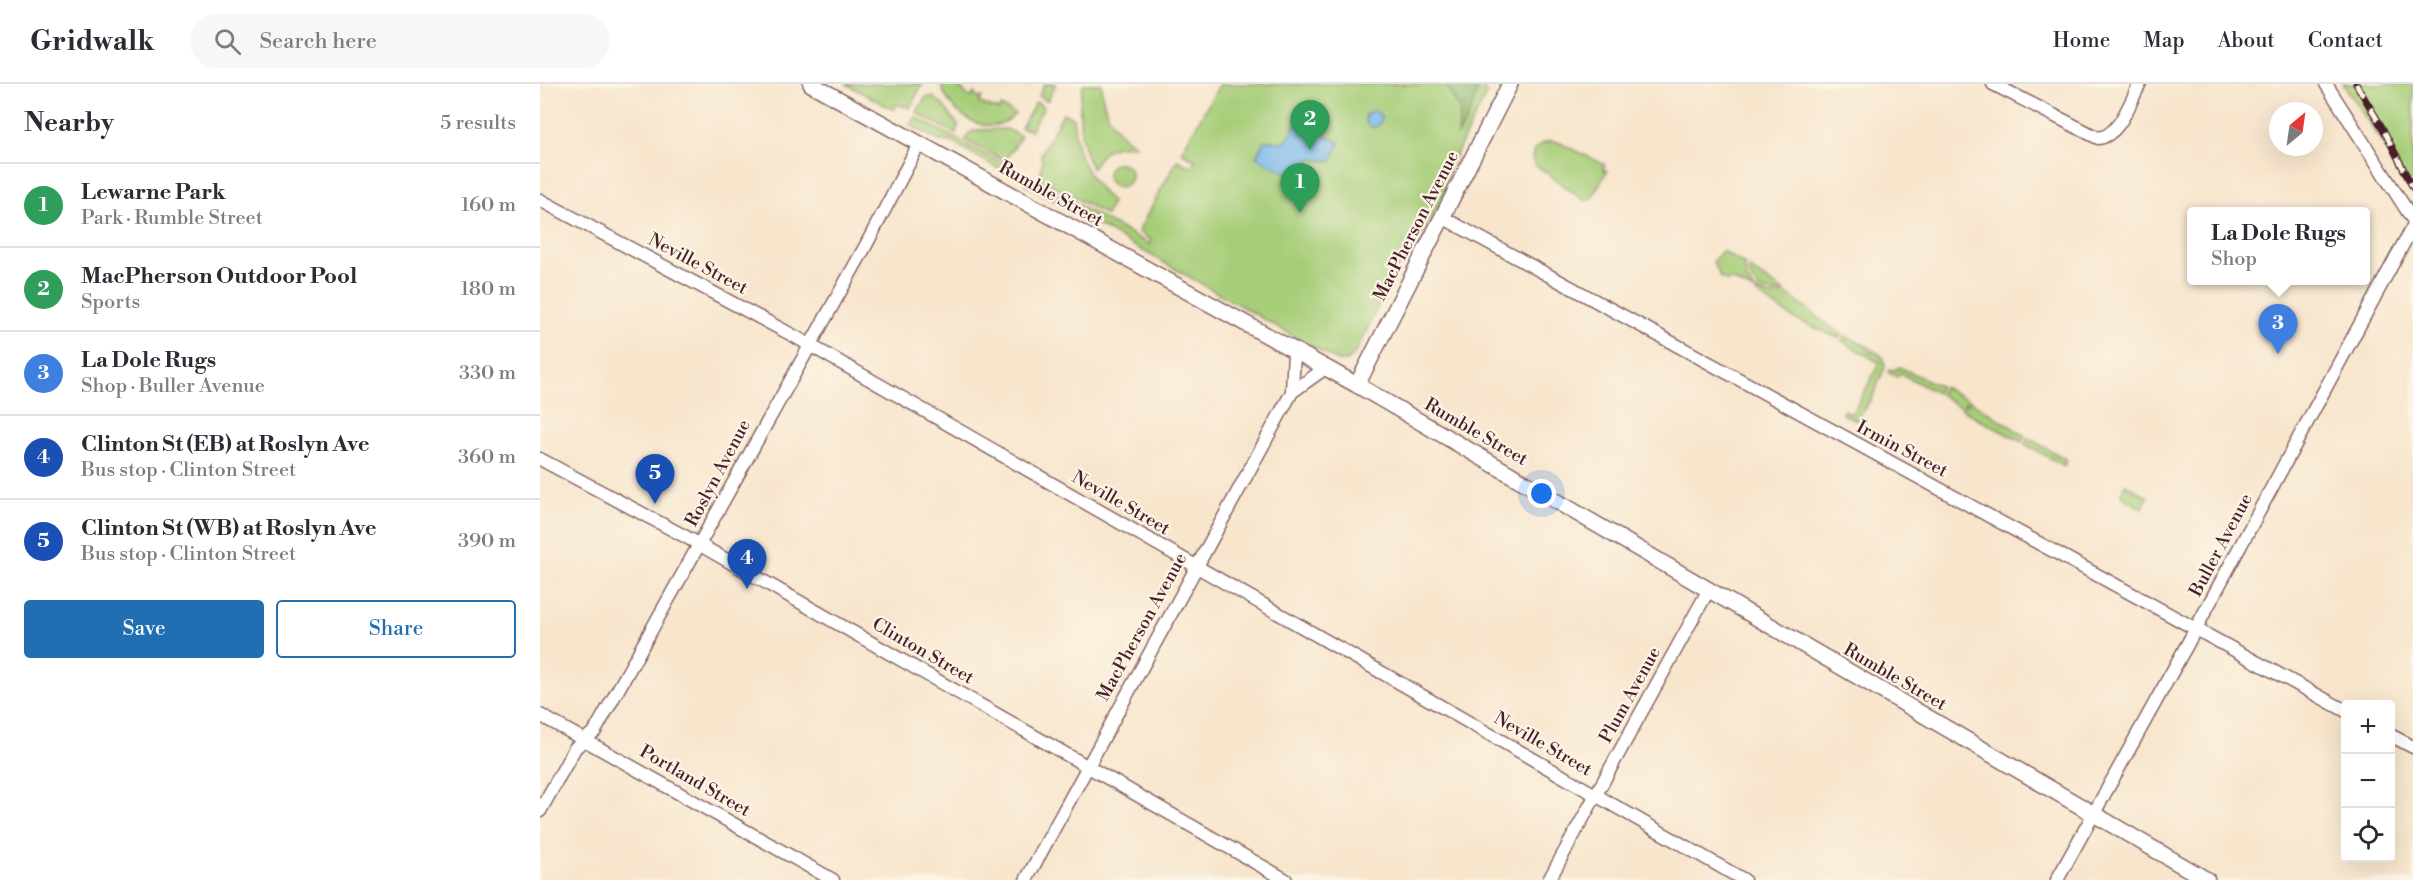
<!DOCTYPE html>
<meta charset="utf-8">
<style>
:root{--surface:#fff;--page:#f7f7f7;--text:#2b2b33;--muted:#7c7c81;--line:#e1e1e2;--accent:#1f6fb2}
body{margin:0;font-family:"Libre Bodoni",serif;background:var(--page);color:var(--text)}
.controls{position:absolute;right:18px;bottom:18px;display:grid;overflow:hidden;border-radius:6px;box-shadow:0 6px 24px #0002}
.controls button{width:54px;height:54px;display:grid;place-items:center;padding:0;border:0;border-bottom:2px solid var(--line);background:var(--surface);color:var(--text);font:30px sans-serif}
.compass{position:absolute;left:1729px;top:18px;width:54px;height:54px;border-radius:50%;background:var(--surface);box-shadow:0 6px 24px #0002;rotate:29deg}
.you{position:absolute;left:1002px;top:410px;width:21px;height:21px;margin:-15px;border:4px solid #fff;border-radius:50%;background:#1a73e8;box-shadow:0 0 0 9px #1a73e833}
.badge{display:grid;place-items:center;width:39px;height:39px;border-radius:50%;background:var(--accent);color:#fff;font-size:20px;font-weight:700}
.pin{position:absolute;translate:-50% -50px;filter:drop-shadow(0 2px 3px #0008)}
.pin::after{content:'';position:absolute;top:32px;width:21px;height:18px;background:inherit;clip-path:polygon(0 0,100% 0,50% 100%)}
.popup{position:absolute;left:1647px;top:123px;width:183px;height:78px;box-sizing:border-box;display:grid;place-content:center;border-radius:6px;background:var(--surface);filter:drop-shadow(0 2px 4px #0005);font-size:20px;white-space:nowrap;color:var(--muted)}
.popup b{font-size:22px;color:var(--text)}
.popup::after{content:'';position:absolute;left:50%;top:100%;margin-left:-12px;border:12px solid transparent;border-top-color:var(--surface)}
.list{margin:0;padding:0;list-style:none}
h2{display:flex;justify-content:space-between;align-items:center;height:78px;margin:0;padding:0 24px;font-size:26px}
h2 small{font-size:20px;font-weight:400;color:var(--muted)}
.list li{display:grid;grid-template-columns:39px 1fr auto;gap:18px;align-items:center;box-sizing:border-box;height:84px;padding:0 24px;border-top:2px solid var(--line)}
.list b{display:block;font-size:22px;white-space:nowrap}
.list p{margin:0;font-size:20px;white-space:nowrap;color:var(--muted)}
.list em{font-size:20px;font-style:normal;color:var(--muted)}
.actions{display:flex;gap:12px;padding:18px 24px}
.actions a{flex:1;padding:14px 0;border:2px solid var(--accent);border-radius:6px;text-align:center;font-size:21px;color:var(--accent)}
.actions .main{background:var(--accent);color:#fff}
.icon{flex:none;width:33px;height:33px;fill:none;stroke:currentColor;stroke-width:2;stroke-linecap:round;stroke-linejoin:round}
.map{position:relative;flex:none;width:1873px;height:796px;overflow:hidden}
header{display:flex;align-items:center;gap:36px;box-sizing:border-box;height:84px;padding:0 30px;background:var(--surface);border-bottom:2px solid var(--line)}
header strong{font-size:28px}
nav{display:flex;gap:33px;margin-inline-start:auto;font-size:21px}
.search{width:420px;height:54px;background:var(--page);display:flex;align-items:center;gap:15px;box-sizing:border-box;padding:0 21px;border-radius:33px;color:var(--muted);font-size:22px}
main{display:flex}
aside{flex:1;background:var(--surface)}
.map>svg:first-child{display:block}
.green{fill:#a6cd78;stroke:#787652;stroke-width:1.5}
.forest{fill:#84b068;stroke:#67684a;stroke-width:1.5}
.water{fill:#79b9ee;stroke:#626c8c;stroke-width:1.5}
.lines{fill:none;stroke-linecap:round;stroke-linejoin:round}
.minor-casing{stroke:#876463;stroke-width:15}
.tertiary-casing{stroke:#876463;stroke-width:18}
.minor{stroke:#fff;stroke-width:12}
.tertiary{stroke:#fff;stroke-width:15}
.rail-casing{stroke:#4a1f2b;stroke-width:7}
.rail{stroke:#fcf5e5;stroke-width:4.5;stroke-dasharray:14;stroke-linecap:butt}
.labels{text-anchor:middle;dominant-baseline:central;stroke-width:4.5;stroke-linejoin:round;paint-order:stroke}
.street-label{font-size:18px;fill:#4a1f2b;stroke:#fcf5e5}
</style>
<header>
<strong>Gridwalk</strong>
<div class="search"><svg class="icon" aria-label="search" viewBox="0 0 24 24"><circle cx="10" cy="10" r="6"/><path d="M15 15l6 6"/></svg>Search here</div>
<nav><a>Home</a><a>Map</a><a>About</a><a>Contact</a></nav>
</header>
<main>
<aside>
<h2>Nearby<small>5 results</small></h2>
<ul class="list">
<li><span class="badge" style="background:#2e9e5b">1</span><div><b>Lewarne Park</b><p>Park · Rumble Street</p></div><em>160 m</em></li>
<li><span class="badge" style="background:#2e9e5b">2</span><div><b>MacPherson Outdoor Pool</b><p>Sports</p></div><em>180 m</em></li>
<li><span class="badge" style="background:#3f7fe0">3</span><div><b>La Dole Rugs</b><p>Shop · Buller Avenue</p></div><em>330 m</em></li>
<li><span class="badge" style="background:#1a4fb4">4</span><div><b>Clinton St (EB) at Roslyn Ave</b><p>Bus stop · Clinton Street</p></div><em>360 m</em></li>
<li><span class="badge" style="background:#1a4fb4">5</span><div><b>Clinton St (WB) at Roslyn Ave</b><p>Bus stop · Clinton Street</p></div><em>390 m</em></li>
</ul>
<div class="actions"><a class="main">Save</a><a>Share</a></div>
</aside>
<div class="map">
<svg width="1873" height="796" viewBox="0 0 1873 796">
<rect width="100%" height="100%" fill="#fcf5e5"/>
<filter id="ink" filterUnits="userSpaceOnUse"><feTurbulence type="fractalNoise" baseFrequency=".0167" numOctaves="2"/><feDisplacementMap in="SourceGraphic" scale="12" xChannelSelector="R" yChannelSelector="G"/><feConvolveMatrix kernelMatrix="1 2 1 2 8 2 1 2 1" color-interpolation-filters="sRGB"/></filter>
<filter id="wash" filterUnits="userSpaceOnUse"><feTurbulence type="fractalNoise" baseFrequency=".008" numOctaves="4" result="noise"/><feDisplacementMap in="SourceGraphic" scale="24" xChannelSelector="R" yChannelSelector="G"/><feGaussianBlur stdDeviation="1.35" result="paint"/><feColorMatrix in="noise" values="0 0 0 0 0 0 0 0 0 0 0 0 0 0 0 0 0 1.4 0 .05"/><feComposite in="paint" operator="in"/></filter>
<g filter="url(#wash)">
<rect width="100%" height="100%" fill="#f7e5cc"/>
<g class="green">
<path d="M306,0h76l-12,24 -13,-4 -3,6z"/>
<path d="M401,0h14l16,14 3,-5 3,5 5,-1 -3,6 20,7 2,-4 14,8c-25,28 -67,0 -74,-30z"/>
<path d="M505,0h11l-9,17 -8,-5z"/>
<path d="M543,0h19c-1,26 12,47 33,61 -27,1 -28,1 -43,23 -13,-24 -15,-57 -9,-84z"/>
<path d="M680,0h266l-3,6 4,3 -39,77 1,14 -32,63 -13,8 -50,100 -7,6h-9l-313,-177 3,-6 121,66 2,-4 -13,-8 39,-72 14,7 4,-7 -14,-8z"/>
<path d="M1803,0h70v98h-4z"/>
<path d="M386,13h7l9,7 16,21 -2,9 -40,-21z"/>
<path d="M496,18l8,5 -14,24 -4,-3 -1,2 -4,-2z"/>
<path d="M523,29l10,5c3,36 13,59 39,84l-6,13 -67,-37 3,-15 -1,-9z"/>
<path d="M375,33l92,49 -3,6 -52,-30 -13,-1 -29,-16z"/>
<path d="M466,45l15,7 -16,25 -40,-21 4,-7 7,-3z"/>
<path d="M1010,57l8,1 47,23 -2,4 4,2 -17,30 -3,-2 -2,2 -51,-37c-6,-13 5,-20 16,-23z"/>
<circle cx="579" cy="91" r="12"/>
<path d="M1182,167l23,14 1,12 8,14 -24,-12 -2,2 -7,-3 -8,-16z"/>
<path d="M1209,184l34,23c-19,5 -33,-4 -34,-23z"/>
<path d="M1217,207l14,5 14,-3 57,42 -4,3 -45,-20 -37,-25z"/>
<path d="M1305,252l25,12 -1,3 2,2 2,-3 10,7 2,10 -12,29 -16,24 -15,-6 2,-4 8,4 28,-51 -38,-22z"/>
<path d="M1359,283l41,19 -3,7 -37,-20 -3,4 -9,-5 1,-2h5z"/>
<path d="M1403,303l24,12 -5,10 -22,-15z"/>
<path d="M1429,316l56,36 -3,6 -42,-22 -16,-10z"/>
<path d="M1488,354l38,21 -2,7 -39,-22z"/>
<path d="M1585,400l23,13 -6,12 -19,-12 -2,-3z"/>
</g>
<path class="forest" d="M905,0h22l11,6 -9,25 -11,21 2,-26z"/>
<g class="water">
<circle cx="833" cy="35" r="8"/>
<path d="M757,37l43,22 -9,18 -22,-2 -10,20 -43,-22 8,-16 22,1z"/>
</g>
</g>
<g filter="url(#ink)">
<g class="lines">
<g class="minor-casing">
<g id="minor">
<path d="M1453,0l105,54c22,-2 32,-37 42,-54"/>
<path d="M1786,0l87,136"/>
<path d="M0,116l254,136 950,544"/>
<path d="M902,133l904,494"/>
<path d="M752,308l32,-23"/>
<path d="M0,375l148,79 598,342"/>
<path d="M0,631l293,165"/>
<path d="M1850,651l23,12"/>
<path d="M0,727l35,-63 20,-17 270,-484 54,-103"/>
<path d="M486,796l266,-488 2,-40"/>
<path d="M1009,796l159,-289"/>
<path d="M1517,796l131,-237 225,-417"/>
</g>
</g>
<g class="tertiary-casing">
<g id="tertiary">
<path d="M271,0l546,301 850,495"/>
<path d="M817,301l153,-301"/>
</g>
</g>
<use href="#minor" class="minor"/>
<use href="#tertiary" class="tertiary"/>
<g class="rail-casing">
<path id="rail" d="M1816,0l26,43 31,61"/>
</g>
<use href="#rail" class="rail"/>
</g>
</g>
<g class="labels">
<g class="street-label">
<text transform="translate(511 110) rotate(29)">Rumble Street</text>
<text transform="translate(876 142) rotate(-63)">MacPherson Avenue</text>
<text transform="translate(158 180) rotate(28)">Neville Street</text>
<text transform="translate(936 348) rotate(30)">Rumble Street</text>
<text transform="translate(1362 365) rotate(28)">Irmin Street</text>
<text transform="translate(178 389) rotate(-62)">Roslyn Avenue</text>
<text transform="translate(581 419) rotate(30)">Neville Street</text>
<text transform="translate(1681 461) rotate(-62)">Buller Avenue</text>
<text transform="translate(602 543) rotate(-61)">MacPherson Avenue</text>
<text transform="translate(383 567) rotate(30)">Clinton Street</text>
<text transform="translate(1355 593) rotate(30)">Rumble Street</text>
<text transform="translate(1090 611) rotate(-61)">Plum Avenue</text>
<text transform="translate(1003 660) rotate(30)">Neville Street</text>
<text transform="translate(155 697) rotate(30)">Portland Street</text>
</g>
</g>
</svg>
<div class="controls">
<button>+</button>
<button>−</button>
<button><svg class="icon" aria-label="locate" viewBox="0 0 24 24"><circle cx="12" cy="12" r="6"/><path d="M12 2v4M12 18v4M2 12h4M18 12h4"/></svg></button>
</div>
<svg class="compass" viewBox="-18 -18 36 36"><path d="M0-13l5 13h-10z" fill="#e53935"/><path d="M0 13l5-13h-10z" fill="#7c7c81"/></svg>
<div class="you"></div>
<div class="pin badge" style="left:760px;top:129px;background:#2e9e5b">1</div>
<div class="pin badge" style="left:770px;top:66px;background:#2e9e5b">2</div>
<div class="pin badge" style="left:1738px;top:270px;background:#3f7fe0">3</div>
<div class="popup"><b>La Dole Rugs</b>Shop</div>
<div class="pin badge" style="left:207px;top:505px;background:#1a4fb4">4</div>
<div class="pin badge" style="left:115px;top:420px;background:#1a4fb4">5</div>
</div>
</main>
